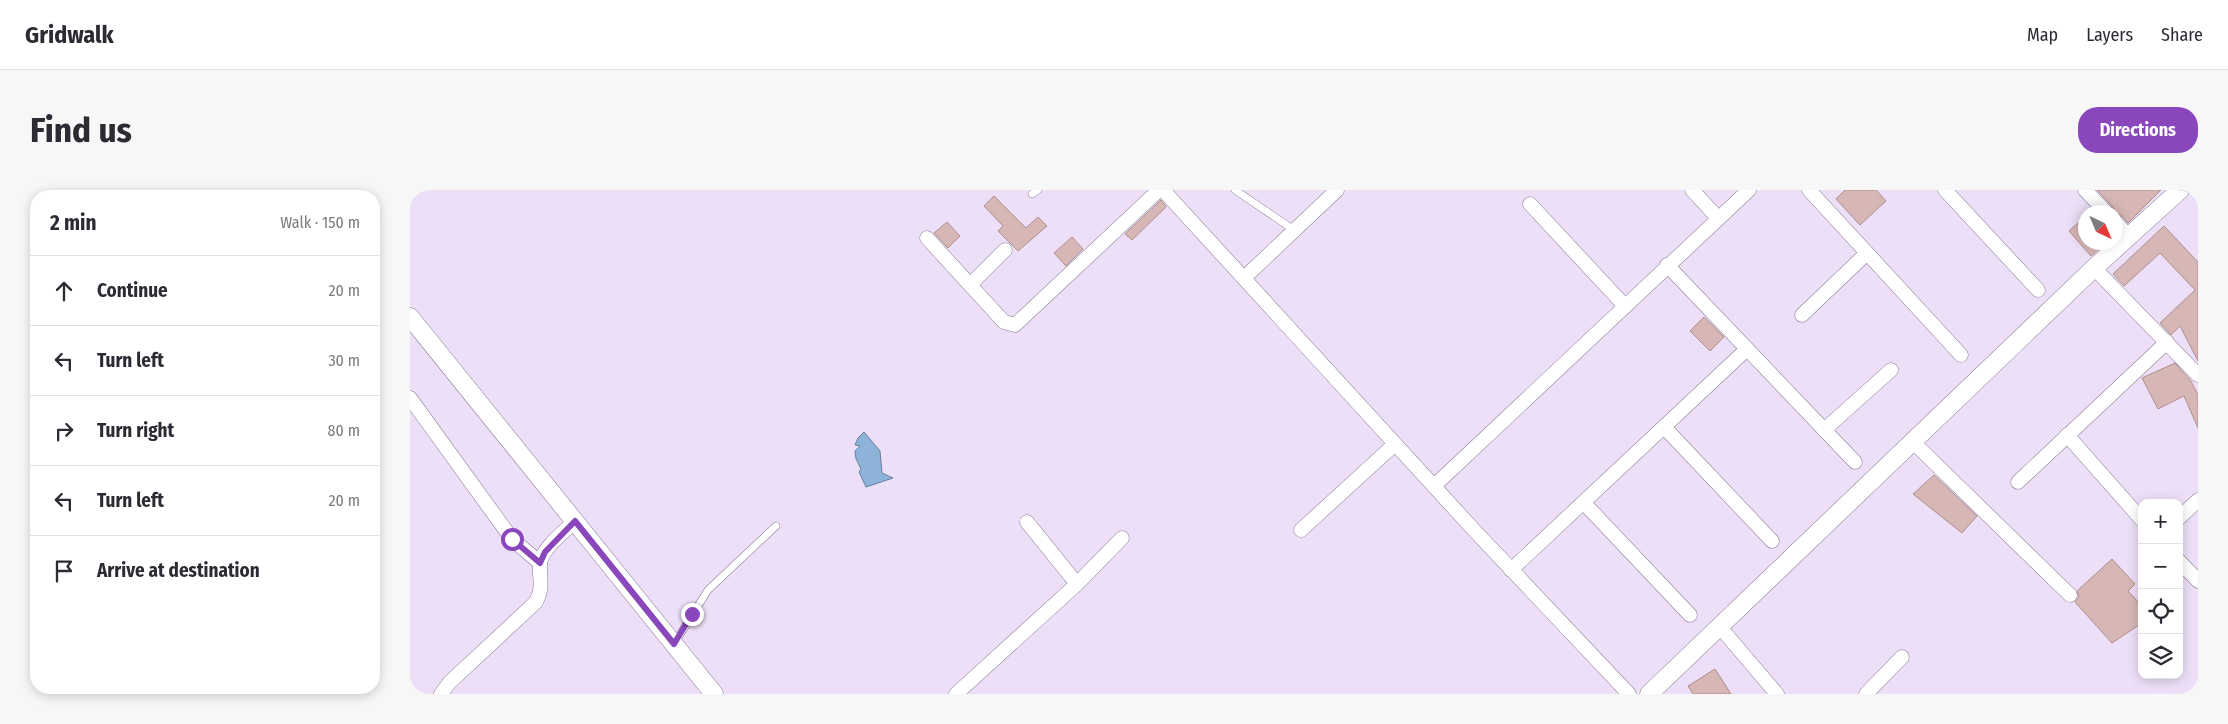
<!DOCTYPE html>
<meta charset="utf-8">
<style>
:root{--surface:#fff;--page:#f7f7f7;--text:#2b2b33;--muted:#7c7c81;--line:#e1e1e2;--accent:#8a46bb}
body{margin:0;font-family:"Fira Sans Condensed",sans-serif;background:var(--page);color:var(--text)}
.controls{position:absolute;right:15px;bottom:15px;display:grid;overflow:hidden;border-radius:10px;box-shadow:0 2px 12px #0003}
.controls button{width:45px;height:45px;display:grid;place-items:center;padding:0;border:0;border-bottom:1px solid var(--line);background:var(--surface);color:var(--text);font:25px sans-serif}
.compass{position:absolute;left:1668px;top:15px;width:45px;height:45px;border-radius:50%;background:var(--surface);box-shadow:0 2px 12px #0003;rotate:136deg}
.stop{position:absolute;width:15px;height:15px;margin:-11px;border:4px solid #8a46bb;border-radius:50%;background:#fff}
.stop.end{background:#8a46bb;border-color:#fff;box-shadow:0 1px 5px #0008}
.list{margin:0;padding:0;list-style:none}
h2{display:flex;justify-content:space-between;align-items:center;height:65px;margin:0;padding:0 20px;font-size:21px}
h2 small{font-size:16px;font-weight:400;color:var(--muted)}
.list li{display:grid;grid-template-columns:32px 1fr auto;gap:15px;align-items:center;box-sizing:border-box;height:70px;padding:0 20px;border-top:1px solid var(--line)}
.list b{display:block;font-size:19px;white-space:nowrap}
.list em{font-size:16px;font-style:normal;color:var(--muted)}
.icon{flex:none;width:28px;height:28px;fill:none;stroke:currentColor;stroke-width:2;stroke-linecap:round;stroke-linejoin:round}
.map{position:relative;flex:none;width:1788px;height:504px;overflow:hidden;border-radius:20px}
header{display:flex;align-items:center;gap:30px;box-sizing:border-box;height:70px;padding:0 25px;background:var(--surface);border-bottom:1px solid var(--line)}
header strong{font-size:24px}
nav{display:flex;gap:28px;margin-inline-start:auto;font-size:18px}
.intro{display:flex;align-items:center;justify-content:space-between;box-sizing:border-box;height:120px;padding:0 30px}
h1{margin:0;font-size:35px}
.button{padding:12px 22px;border-radius:20px;background:var(--accent);color:#fff;font-size:18px;font-weight:700}
main{display:flex;gap:30px;padding:0 30px}
aside{flex:1;background:var(--surface);border-radius:20px;box-shadow:0 2px 12px #0003}
.map>svg:first-child{display:block}
.water{fill:#8eb3d9;stroke:#68809d}
.building{fill:#d7b7b5;stroke:#ad8f8d}
.lines{fill:none;stroke-linecap:round;stroke-linejoin:round}
.service-casing{stroke:#887b91;stroke-width:8}
.minor-casing{stroke:#887b91;stroke-width:15}
.tertiary-casing{stroke:#887b91;stroke-width:19}
.service{stroke:#fff;stroke-width:7}
.minor{stroke:#fff;stroke-width:14}
.tertiary{stroke:#fff;stroke-width:18}
.route{stroke:#8a46bb;stroke-width:6}
</style>
<header>
<strong>Gridwalk</strong>
<nav><a>Map</a><a>Layers</a><a>Share</a></nav>
</header>
<div class="intro"><h1>Find us</h1><a class="button">Directions</a></div>
<main>
<aside>
<h2>2 min<small>Walk · 150 m</small></h2>
<ul class="list">
<li><svg class="icon" aria-label="ahead" viewBox="0 0 24 24"><path d="M12 20V5M6 11l6-6 6 6"/></svg><div><b>Continue</b></div><em>20 m</em></li>
<li><svg class="icon" aria-label="left" viewBox="0 0 24 24"><path d="M17 20v-9H6M10 6l-5 5 5 5"/></svg><div><b>Turn left</b></div><em>30 m</em></li>
<li><svg class="icon" aria-label="right" viewBox="0 0 24 24"><path d="M7 20v-9h11M14 6l5 5-5 5"/></svg><div><b>Turn right</b></div><em>80 m</em></li>
<li><svg class="icon" aria-label="left" viewBox="0 0 24 24"><path d="M17 20v-9H6M10 6l-5 5 5 5"/></svg><div><b>Turn left</b></div><em>20 m</em></li>
<li><svg class="icon" aria-label="arrive" viewBox="0 0 24 24"><path d="M6 21V4h12l-3 4 3 4H6"/></svg><div><b>Arrive at destination</b></div></li>
</ul>
</aside>
<div class="map">
<svg width="1788" height="504" viewBox="0 0 1788 504">
<rect width="100%" height="100%" fill="#eddff7"/>
<path class="water" d="M454,242l16,19 2,22 11,5 -27,9 -7,-15 2,-3 -5,-10 -1,-8 5,-5 -5,-1 3,-7z"/>
<g class="building">
<path d="M1435,0h31l10,11 -26,24 -24,-26z"/>
<path d="M1687,0h64l-33,33 -6,-7 -7,-4 -3,-6z"/>
<path d="M584,6l32,32 12,-11 9,9 -29,25 -20,-20 5,-5 -19,-20z"/>
<path d="M751,10l5,7 -34,33 -7,-6z"/>
<path d="M1676,26v26h20l-15,14 -22,-25z"/>
<path d="M537,32l13,14 -12,12 -14,-15z"/>
<path d="M1754,36l34,36v99l-18,-35 -9,9 -11,-12 35,-33 -35,-37 -36,33 -11,-12z"/>
<path d="M662,47l11,12 -17,17 -12,-13z"/>
<path d="M1294,127l20,20 -14,14 -20,-20z"/>
<path d="M1765,173l16,18 7,14v33l-14,-32 -26,13 -16,-31z"/>
<path d="M1524,285l43,41 -15,17 -49,-39z"/>
<path d="M1702,369l23,25 -7,7 14,15v17l-30,20 -37,-41 4,-5 -2,-6z"/>
<path d="M1305,479l16,25h-38l-5,-8z"/>
</g>
<g class="lines">
<g class="service-casing">
<g id="service">
<path d="M825,0l59,40"/>
<path d="M622,4l6,-4"/>
<path d="M264,454l34,-54 68,-64"/>
</g>
</g>
<g class="minor-casing">
<g id="minor">
<path d="M753,0l310,339 156,165"/>
<path d="M1282,0l26,28"/>
<path d="M1399,0l152,165"/>
<path d="M1535,0l93,100"/>
<path d="M1675,0l21,22"/>
<path d="M1120,14l94,101"/>
<path d="M1706,32l12,14"/>
<path d="M517,48l77,84 11,3 144,-135"/>
<path d="M1257,75l188,197"/>
<path d="M1684,78l104,107"/>
<path d="M834,88l93,-88"/>
<path d="M560,95l35,-35"/>
<path d="M1392,125l65,-62"/>
<path d="M0,208l102,141 28,24"/>
<path d="M1254,237l108,114"/>
<path d="M1414,240l67,-60"/>
<path d="M1657,245l75,85"/>
<path d="M1503,252l157,153"/>
<path d="M1608,292l149,-140"/>
<path d="M1024,296l315,-296"/>
<path d="M1174,313l106,112"/>
<path d="M1769,328l19,-18"/>
<path d="M617,332l50,62"/>
<path d="M891,340l94,-86"/>
<path d="M1769,371l19,20"/>
<path d="M1101,380l236,-221"/>
<path d="M1309,436l58,68"/>
<path d="M31,504l9,-12 86,-80c8,-16 3,-22 4,-38 2,-16 24,-32 35,-43"/>
<path d="M546,504l121,-110 45,-46"/>
<path d="M1456,504l36,-37"/>
</g>
</g>
<g class="tertiary-casing">
<g id="tertiary">
<path d="M0,127l304,377"/>
<path d="M1239,504l445,-426 86,-78"/>
</g>
</g>
<use href="#service" class="service"/>
<use href="#minor" class="minor"/>
<use href="#tertiary" class="tertiary"/>
</g>
<g class="lines">
<path class="route" d="M102,349l28,24 5,-11 30,-31 99,123 18,-30"/>
</g>
</svg>
<div class="controls">
<button>+</button>
<button>−</button>
<button><svg class="icon" aria-label="locate" viewBox="0 0 24 24"><circle cx="12" cy="12" r="6"/><path d="M12 2v4M12 18v4M2 12h4M18 12h4"/></svg></button>
<button><svg class="icon" aria-label="layers" viewBox="0 0 24 24"><path d="M12 4l9 5-9 5-9-5zM3 14l9 5 9-5"/></svg></button>
</div>
<svg class="compass" viewBox="-18 -18 36 36"><path d="M0-13l5 13h-10z" fill="#e53935"/><path d="M0 13l5-13h-10z" fill="#7c7c81"/></svg>
<div class="stop" style="left:102px;top:349px"></div>
<div class="stop end" style="left:282px;top:424px"></div>
</div>
</main>
